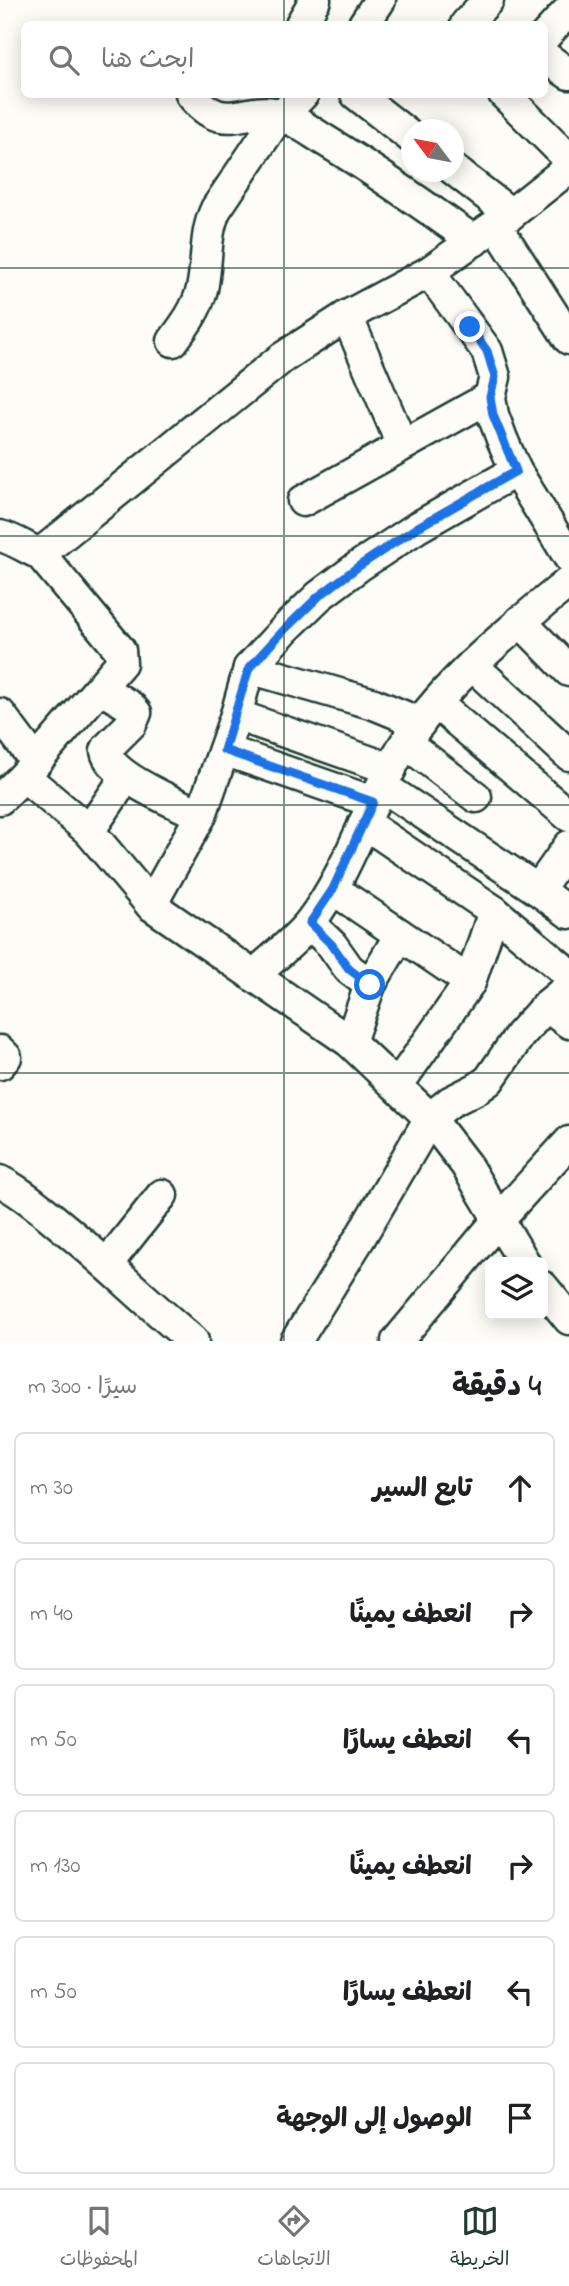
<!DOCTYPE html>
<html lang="ar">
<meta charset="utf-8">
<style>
:root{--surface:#fff;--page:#f6f6f6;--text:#202124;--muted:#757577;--line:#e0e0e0;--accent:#1f3d34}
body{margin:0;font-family:"Indie Flower","Playpen Sans Arabic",sans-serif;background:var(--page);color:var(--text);direction:rtl}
.controls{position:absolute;right:21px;bottom:21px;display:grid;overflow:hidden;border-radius:10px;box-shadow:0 4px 18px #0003}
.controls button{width:63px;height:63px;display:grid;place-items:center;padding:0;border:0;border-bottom:2px solid var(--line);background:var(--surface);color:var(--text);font:35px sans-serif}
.compass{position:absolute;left:401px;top:119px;width:63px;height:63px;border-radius:50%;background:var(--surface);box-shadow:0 4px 18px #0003;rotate:302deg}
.stop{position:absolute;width:21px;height:21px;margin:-16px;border:5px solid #1a73e8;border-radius:50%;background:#fff}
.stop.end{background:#1a73e8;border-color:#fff;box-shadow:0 2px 7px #0008}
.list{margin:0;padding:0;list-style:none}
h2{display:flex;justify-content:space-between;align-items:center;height:91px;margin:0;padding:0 28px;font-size:30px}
h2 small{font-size:23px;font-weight:400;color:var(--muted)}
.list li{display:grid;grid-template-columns:46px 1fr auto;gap:21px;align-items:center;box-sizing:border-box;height:112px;margin:0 14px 14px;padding:0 14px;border:2px solid var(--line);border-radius:10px}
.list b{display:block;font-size:26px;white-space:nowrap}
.list em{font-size:23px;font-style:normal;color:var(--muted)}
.icon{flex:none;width:38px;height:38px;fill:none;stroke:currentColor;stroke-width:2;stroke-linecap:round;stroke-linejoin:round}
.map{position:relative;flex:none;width:569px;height:1341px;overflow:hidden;direction:ltr}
.search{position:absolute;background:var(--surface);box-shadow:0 4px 18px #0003;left:21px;right:21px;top:21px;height:77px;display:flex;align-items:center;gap:18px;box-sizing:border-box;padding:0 24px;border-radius:10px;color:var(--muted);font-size:26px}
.sheet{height:847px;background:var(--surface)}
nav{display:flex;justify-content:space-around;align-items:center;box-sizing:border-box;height:98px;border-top:2px solid var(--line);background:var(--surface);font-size:19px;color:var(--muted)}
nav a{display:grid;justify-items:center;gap:4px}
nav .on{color:var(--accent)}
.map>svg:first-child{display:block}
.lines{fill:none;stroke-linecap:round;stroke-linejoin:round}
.minor-casing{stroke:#1f3d34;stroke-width:35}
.minor{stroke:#fdfcf7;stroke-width:30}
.route{stroke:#1a73e8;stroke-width:9}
.grid{fill:none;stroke:#1f3d34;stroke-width:2;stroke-opacity:0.55}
</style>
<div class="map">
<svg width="569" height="1341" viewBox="0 0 569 1341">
<rect width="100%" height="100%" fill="#fdfcf7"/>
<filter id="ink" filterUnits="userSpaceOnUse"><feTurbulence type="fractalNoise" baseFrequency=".0143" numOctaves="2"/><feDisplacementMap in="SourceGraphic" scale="14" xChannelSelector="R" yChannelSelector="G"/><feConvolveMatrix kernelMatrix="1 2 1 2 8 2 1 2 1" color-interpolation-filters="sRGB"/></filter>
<g filter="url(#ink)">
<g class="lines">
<g class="minor-casing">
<g id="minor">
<path d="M301,24l14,-24"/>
<path d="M364,24l16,-24"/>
<path d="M466,24l22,-24"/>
<path d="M544,37l25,-27"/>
<path d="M544,56l25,18"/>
<path d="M191,94c34,45 56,7 93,22 14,6 29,17 42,25 51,31 99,65 148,100"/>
<path d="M356,94l56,44"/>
<path d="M504,94l65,65"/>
<path d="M454,170l57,44"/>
<path d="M496,225l73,114"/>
<path d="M429,272l58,79 8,26 -5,20 3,18 9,24 14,32 53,86"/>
<path d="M347,316l55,129"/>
<path d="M173,341c12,-16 24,-32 29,-52 6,-27 2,-55 14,-80l56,-83 31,-32"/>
<path d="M303,501l187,-104"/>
<path d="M0,536c14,3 27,13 40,18l80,96 1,13 -97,113 -24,23"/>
<path d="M40,554l242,-196 65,-42 82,-44 82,-58 58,-46"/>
<path d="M520,621l49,50"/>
<path d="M472,665l97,90"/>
<path d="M249,668l125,36 46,19"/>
<path d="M100,688l31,19 5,6 -5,11 -23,23 -2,4c5,27 71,52 95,64"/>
<path d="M437,704l132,112"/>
<path d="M0,714l36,48"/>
<path d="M236,715l155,54"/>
<path d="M406,743l70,54"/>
<path d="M224,750l149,52"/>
<path d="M24,776l65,55 62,74 199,137 80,76 36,47 58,97"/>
<path d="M382,786l156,104 31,23"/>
<path d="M364,823l130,88 75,63"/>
<path d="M89,831l37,-54"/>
<path d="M333,889l137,93"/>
<path d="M538,890l31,-44"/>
<path d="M151,905l50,-90 35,-100 13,-47 36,-39 34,-33 40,-30 59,-39 98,-56"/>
<path d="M310,924l22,21 17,24 21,16"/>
<path d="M253,976c18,-17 44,-36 58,-55 41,-54 58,-122 95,-179 41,-62 105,-113 163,-160"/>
<path d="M546,1006l23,17"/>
<path d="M350,1042l20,-57 30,-50"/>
<path d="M0,1051l6,6 -6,7"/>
<path d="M397,1086l73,-104 24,-71"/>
<path d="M0,1181c26,14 47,33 70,52 42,35 81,73 123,108"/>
<path d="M107,1264l55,-69"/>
<path d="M543,1287l26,32"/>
<path d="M296,1341l65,-105 69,-118 20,-16 28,-14 11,-8 31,-45 26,-29 23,-19"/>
<path d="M397,1341l102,-122 70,-77"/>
</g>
</g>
<use href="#minor" class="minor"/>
</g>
</g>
<g class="lines" filter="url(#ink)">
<path class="route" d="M370,985l-21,-16 -17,-24 -22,-22 23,-34 40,-87 -149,-52 25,-82 36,-39 34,-33 40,-30 59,-39 98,-56 -23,-56 -3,-18 5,-20 -8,-26 -17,-24"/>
</g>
<path class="grid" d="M284,0v24M284,94v1247M0,268h569M0,536h569M0,805h569M0,1073h569"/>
</svg>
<div class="controls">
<button><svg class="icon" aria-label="layers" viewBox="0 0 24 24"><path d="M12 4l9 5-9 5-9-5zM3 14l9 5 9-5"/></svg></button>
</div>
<svg class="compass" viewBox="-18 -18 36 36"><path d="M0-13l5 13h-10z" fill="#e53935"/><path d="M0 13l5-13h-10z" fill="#757577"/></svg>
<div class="stop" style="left:370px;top:985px"></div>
<div class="stop end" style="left:470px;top:327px"></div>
<div class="search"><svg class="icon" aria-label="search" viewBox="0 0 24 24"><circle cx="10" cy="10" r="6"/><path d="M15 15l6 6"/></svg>ابحث هنا</div>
</div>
<section class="sheet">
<h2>4 دقيقة<small>سيرًا · 300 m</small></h2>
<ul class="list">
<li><svg class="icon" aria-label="ahead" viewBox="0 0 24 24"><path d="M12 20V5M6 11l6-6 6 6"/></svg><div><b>تابع السير</b></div><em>30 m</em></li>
<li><svg class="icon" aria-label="right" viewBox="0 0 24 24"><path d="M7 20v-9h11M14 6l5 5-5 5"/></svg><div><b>انعطف يمينًا</b></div><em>40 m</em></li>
<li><svg class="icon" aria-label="left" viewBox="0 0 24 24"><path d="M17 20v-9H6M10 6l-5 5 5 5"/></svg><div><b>انعطف يسارًا</b></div><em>50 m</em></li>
<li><svg class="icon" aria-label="right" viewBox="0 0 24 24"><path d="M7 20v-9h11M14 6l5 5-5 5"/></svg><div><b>انعطف يمينًا</b></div><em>130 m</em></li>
<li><svg class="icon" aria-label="left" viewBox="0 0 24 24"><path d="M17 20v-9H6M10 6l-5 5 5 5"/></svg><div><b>انعطف يسارًا</b></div><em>50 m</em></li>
<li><svg class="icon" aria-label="arrive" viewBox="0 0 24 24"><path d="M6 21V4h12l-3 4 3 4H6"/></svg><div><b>الوصول إلى الوجهة</b></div></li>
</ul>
</section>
<nav>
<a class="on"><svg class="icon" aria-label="map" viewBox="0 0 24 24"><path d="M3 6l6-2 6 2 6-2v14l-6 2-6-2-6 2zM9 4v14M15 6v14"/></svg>الخريطة</a>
<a><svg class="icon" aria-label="directions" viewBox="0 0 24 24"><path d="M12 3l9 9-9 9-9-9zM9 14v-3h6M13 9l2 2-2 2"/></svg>الاتجاهات</a>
<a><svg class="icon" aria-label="saved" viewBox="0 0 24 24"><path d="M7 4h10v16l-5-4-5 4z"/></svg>المحفوظات</a>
</nav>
